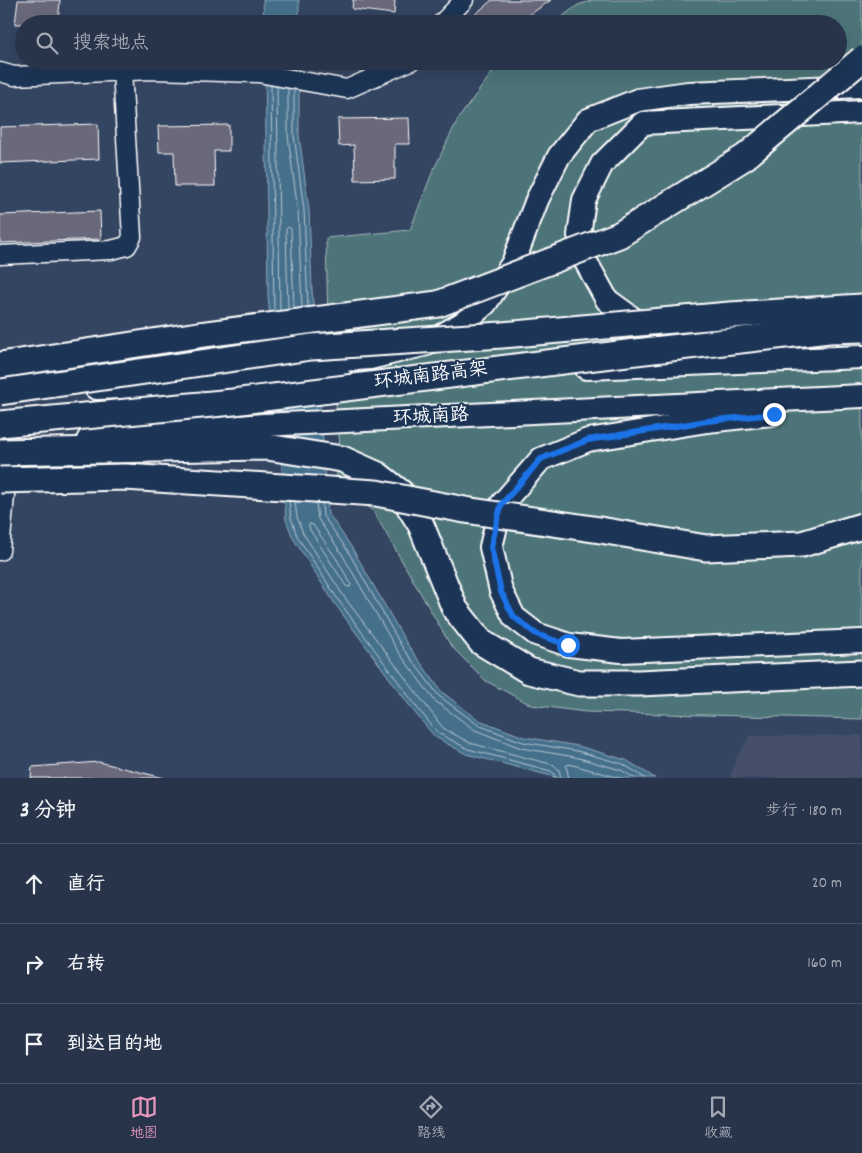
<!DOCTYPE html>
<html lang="zh">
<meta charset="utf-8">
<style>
:root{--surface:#27344a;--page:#2f3c51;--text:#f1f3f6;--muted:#a4aab5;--line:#434f62;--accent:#e797bd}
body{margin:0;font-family:Dekko,"LXGW WenKai TC",sans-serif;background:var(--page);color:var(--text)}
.stop{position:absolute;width:15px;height:15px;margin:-11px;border:4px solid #1a73e8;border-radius:50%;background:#fff}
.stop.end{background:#1a73e8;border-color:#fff;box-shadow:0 1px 5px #0008}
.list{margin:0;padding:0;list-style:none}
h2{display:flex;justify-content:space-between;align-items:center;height:65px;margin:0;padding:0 20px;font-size:21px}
h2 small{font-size:16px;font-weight:400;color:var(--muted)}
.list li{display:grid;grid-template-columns:32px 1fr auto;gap:15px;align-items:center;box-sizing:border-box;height:80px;padding:0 20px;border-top:1px solid var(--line)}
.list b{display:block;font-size:19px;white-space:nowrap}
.list em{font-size:16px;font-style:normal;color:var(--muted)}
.icon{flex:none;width:28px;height:28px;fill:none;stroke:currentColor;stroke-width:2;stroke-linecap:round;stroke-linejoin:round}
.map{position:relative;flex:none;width:862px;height:778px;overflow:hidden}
.search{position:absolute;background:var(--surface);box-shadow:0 5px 20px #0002;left:15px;right:15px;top:15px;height:55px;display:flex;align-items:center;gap:12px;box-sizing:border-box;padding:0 18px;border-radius:28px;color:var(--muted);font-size:19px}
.sheet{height:305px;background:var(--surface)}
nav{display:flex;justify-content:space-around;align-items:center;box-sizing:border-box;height:70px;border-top:1px solid var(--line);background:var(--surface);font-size:14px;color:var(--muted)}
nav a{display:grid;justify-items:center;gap:2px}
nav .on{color:var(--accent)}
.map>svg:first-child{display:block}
.built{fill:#44506a}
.green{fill:#4e7579;stroke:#a6babc}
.water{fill:#45708c;stroke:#8fa9ba}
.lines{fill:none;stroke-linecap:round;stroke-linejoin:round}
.shore{stroke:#b5c6d1;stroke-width:1}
.building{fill:#6a697b;stroke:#fff}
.minor-casing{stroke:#fff;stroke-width:21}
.major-casing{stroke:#fff;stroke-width:26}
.highway-casing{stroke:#fff;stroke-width:29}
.minor{stroke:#1d3557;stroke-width:18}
.major{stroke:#1d3557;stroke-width:22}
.highway{stroke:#1d3557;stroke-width:25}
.highway-bridge-casing{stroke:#fff;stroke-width:29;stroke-linecap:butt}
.highway-bridge{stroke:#1d3557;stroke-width:25}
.route{stroke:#1a73e8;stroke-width:6}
.labels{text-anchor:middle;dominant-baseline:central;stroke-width:4;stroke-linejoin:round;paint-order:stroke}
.street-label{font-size:19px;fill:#fff;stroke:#1d3557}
</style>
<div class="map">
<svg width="862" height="778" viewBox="0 0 862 778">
<rect width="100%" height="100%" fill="#344562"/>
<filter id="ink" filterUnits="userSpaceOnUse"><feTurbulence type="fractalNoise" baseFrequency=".02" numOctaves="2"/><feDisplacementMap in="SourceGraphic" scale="10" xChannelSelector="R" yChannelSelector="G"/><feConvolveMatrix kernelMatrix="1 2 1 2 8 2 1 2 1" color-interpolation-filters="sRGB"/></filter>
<g filter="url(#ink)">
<path class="built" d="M862,735v43h-132l6,-19 14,-23z"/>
<path class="green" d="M593,0h269v719l-276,-7 -55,-7 -45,-24 -35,-35 -79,-137 -37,-19 5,-44 -12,-124 -2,-84 84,-8 22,-57 26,-54 36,-49 10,-9h334v-37h-286l26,-19z"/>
<g class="water">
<path d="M263,0h36v24h-35z"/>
<path d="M265,61h34v74l10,75 3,80 16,223 24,35 55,96 35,48 37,28 45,17 54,9 48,14 29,18h-96l-93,-24 -31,-17 -20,-24 -80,-109 -42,-66 -7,-18 -18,-226z"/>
</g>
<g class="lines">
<g class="shore">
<path d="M271,85l3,226"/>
<path d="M277,87l3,223"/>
<path d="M288,89v47l10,75 4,97"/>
<path d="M294,90v45l10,75 4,97"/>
<path d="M288,310l-2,-81 2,-2 3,2 3,80"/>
<path d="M289,501l2,17 6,18 42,65 80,109 19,23 30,16 83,22 3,3 1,4"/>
<path d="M295,502l2,15 6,16 42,65 98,130 27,15 84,22 5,5 2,8"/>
<path d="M316,503l2,16 24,35 55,96 38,51 40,29 46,18 54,9 46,13 13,8"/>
<path d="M322,503l1,13 25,35 54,96 37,49 39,29 45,17 54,9 46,13 22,14"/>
<path d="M310,524l3,1 23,33 15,26 -1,3 -4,-1 -36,-56 -1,-4z"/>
<path d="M569,778l-3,-12 3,-2 51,14"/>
</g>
</g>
<g class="building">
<path d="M18,0h42l-2,24h-43z"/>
<path d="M353,0h42l-1,14 -42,-5z"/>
<path d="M492,0h59l-35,24h-48l-2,-2z"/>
<path d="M409,118l1,26h-15v35l-40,1 -1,-35 -15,1 -1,-27z"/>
<path d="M98,124l1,35 -99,4v-36z"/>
<path d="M229,125v26h-15l1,35h-40l-1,-34h-15l-1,-26z"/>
<path d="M100,211l1,28 -101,4v-28z"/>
<path d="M99,762l65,16h-133l1,-11z"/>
</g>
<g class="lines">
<g class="minor-casing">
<g id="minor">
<path d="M441,24l23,-24"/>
<path d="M0,72l14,4 139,-6 105,3 89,16 64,-28"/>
<path d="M0,255l111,-5 16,-4 5,-9 -10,-166"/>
<path d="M0,551l9,-100"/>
</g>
</g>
<g class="major-casing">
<g id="major">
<path d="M704,339l-24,-2 -44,-16 -29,-21 -21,-38 -7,-27 5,-35 18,-36 41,-41 219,-11"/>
<path d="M244,367l126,-9 57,-14 36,-21 22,-19 28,-41 24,-63 22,-44 29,-36 50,-20 50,-7 174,-7"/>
<path d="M586,368l276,-11"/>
<path d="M96,388l245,-9"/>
<path d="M772,414l-65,7 -119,19 -47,19 -40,46 -10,42 10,44 13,26 22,17 33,11 52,6 241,-10"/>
<path d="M88,440l175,-15 599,-29"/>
</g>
</g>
<g class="highway-casing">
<path id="highway" d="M0,452l267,-5 75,12 36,16 23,18 20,32 34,84 26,33 48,29 50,12h60l223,-10"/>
</g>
<use href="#minor" class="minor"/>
<use href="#major" class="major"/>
<use href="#highway" class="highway"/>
<g class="highway-bridge-casing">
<g id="highway-bridge">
<path d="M0,365l198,-30 240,-31 181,-69 126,-78 117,-98"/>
<path d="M0,392l311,-45 191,-12 228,-20 132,-8"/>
<path d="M0,424l233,-22 394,-49 202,-23 33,-1"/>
<path d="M0,480l125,-3 251,16 89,17 135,20 106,18 96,-4 60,-18"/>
</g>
</g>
<use href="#highway-bridge" class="highway-bridge"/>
</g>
</g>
<g class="lines" filter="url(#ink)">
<path class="route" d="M568,645l-32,-11 -22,-17 -13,-25 -10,-45 10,-42 40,-46 47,-19 119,-19 67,-7"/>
</g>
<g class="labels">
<g class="street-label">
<text transform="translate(431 377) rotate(-7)">环城南路高架</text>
<text transform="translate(431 418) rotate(-3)">环城南路</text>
</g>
</g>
</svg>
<div class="stop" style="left:568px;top:645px"></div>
<div class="stop end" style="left:774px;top:414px"></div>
<div class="search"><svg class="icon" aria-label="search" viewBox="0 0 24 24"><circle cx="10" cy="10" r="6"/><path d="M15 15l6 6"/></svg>搜索地点</div>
</div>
<section class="sheet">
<h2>3 分钟<small>步行 · 180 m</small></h2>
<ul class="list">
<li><svg class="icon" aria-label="ahead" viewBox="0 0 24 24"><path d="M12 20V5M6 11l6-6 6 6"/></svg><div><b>直行</b></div><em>20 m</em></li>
<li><svg class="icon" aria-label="right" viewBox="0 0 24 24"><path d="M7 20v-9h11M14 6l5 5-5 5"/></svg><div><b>右转</b></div><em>160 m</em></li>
<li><svg class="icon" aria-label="arrive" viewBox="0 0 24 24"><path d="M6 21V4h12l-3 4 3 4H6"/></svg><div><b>到达目的地</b></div></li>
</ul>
</section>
<nav>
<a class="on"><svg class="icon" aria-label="map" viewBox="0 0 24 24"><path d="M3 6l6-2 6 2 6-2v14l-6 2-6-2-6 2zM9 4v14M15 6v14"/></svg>地图</a>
<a><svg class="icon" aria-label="directions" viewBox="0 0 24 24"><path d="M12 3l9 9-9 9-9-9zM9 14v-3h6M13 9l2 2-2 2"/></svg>路线</a>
<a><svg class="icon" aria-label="saved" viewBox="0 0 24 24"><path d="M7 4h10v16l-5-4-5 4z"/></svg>收藏</a>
</nav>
